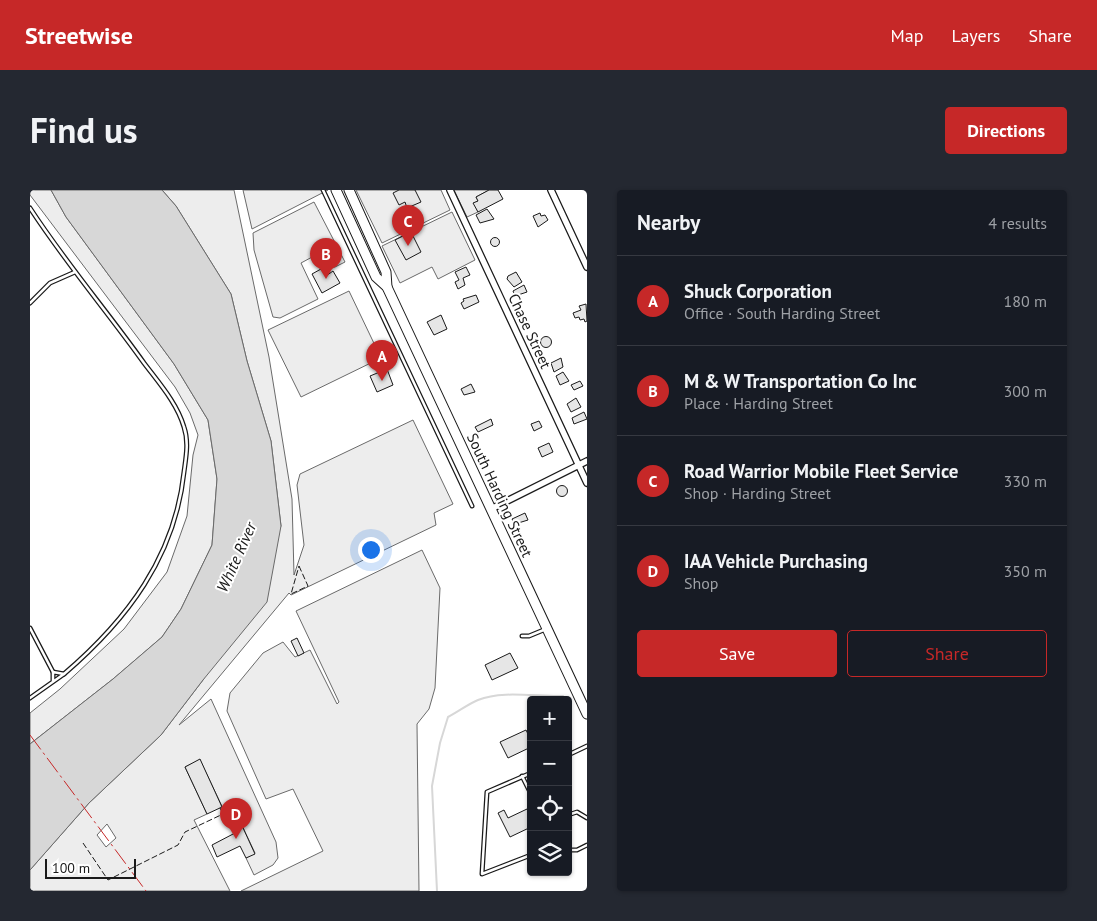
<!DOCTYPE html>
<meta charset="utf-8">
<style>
:root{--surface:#171b24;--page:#242831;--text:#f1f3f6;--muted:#9ea1a6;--line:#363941;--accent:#c62828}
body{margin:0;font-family:"PT Sans",sans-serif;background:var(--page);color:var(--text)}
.controls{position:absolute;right:15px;bottom:15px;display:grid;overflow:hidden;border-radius:5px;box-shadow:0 1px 4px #0004}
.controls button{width:45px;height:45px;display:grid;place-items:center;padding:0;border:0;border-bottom:1px solid var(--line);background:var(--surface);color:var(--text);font:25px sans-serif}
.scale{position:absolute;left:15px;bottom:12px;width:91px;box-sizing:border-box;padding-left:5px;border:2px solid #1a1a1a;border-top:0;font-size:14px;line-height:18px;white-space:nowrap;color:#1a1a1a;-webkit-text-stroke:4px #fff;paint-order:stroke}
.you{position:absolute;left:340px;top:359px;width:18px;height:18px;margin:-12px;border:4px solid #fff;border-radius:50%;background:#1a73e8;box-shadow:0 0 0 8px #1a73e833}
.badge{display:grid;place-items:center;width:32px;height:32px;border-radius:50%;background:var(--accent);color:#fff;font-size:16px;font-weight:700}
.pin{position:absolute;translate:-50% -41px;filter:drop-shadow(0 1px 2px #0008)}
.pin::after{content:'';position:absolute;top:26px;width:18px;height:15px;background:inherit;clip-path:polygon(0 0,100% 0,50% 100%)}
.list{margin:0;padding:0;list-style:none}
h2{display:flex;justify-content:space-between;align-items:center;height:65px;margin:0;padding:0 20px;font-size:21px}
h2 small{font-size:16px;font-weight:400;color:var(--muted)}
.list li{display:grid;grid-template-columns:32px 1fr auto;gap:15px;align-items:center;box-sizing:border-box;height:90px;padding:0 20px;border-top:1px solid var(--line)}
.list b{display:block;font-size:19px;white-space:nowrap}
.list p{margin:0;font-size:16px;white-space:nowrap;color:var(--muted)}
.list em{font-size:16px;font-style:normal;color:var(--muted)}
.actions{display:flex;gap:10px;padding:15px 20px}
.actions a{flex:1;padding:11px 0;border:1px solid var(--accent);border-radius:5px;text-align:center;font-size:18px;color:var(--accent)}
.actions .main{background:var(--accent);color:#fff}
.icon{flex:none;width:28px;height:28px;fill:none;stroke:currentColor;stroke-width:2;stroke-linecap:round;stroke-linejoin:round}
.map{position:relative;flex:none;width:557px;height:701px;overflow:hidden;border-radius:5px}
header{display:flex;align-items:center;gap:30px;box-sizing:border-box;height:70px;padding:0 25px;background:var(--accent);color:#fff}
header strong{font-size:24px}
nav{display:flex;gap:28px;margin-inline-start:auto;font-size:18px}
.intro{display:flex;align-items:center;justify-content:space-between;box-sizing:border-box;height:120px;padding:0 30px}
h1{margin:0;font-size:35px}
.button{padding:12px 22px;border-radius:5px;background:var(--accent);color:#fff;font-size:18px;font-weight:700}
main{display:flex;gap:30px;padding:0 30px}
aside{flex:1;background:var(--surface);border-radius:5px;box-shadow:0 1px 4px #0004}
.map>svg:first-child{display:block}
.built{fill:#ededed;stroke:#6a6a6a;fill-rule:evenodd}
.water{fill:#d7d7d7;stroke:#6a6a6a}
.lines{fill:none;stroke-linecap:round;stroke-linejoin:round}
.stream{stroke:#d7d7d7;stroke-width:2}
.building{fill:#e6e6e6;stroke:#1a1a1a}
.lane-casing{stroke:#1a1a1a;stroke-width:5}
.street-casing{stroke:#1a1a1a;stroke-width:8}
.primary-casing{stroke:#1a1a1a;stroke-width:11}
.lane{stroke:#fff;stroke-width:2.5}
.street{stroke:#fff;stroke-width:5.5}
.primary{stroke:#fff;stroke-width:9}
.fence{stroke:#1a1a1a;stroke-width:1;stroke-dasharray:6 2.5;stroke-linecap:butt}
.power{stroke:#c62828;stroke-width:1;stroke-dasharray:18 4 2.5 4;stroke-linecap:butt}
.labels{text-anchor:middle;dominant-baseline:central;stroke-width:4;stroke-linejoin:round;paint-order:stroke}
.street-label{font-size:15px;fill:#1a1a1a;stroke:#fff}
.water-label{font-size:16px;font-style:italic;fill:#1a1a1a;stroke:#fff}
</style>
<header>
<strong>Streetwise</strong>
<nav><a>Map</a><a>Layers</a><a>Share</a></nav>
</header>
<div class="intro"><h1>Find us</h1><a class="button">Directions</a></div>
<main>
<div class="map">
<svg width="557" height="701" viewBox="0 0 557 701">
<rect width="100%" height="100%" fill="#fff"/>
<g class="built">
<path d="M0,0h21l15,27 108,147 34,56 9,59 -5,66 -31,64 -19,28 -49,42 -83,65v-31l30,-24 64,-60 43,-57 20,-56 6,-61 5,-20 -8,-22 -15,-26 -145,-192z"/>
<path d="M132,0h72l35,167 23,142 2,76 10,-30 -7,-60 3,-11 113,-54 40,84 -19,9 2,12 -145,70 -2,-2 -110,132 32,-26 65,143 2,16 -5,7 -19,10 -8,-17 9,-5 -17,-36 -9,4 -29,-61 -15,7 22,47 -13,6 36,71h-200v-21l59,-67 72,-68 42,-55 78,-154 -10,-85 -24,-80 -16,-67 -55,-88zM77,634l9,14 -10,9 -9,-12z"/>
<path d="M213,0h85l-76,39z"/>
<path d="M326,0h85l9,20 -68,33z"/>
<path d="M424,0h35l-13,7 2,4 -4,2 4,9 -11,5z"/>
<path d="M284,12l31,60 -10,5h-6l-15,-11 -13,7 17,36 -38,19 -7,-1 -19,-67 -1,-17z"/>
<path d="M422,22l23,48 -37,19 -6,-12 -32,16 -18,-37z"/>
<path d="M319,101l32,67 -80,39 -33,-67z"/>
<path d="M392,360l18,38 -5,100 -6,21 -12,15 2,167h-178l82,-40 -30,-62 -27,10 -39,-88 3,-18 33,-40 20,-11 12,15 15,-7 27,54 2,-2 -43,-91z"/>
</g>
<path class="water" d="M21,0h111l14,16 55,88 16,67 24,80 10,85 -14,76 -64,78 -42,55 -72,68 -59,67v-126l83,-65 49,-42 19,-28 31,-64 5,-66 -9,-59 -34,-56 -108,-147z"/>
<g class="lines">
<path class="stream" d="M407,701l-5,-105 8,-43 8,-26c10,-5 20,-13 30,-17 25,-10 58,-3 85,-4"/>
</g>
<g class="building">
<path d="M369,0h16l6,12 -14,6 -2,-6 -6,3 -6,-12z"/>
<path d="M459,0h9l5,9 -25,13 -5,-9 5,-2 -2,-4z"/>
<path d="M457,19l7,10 -14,4 -4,-8z"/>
<path d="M510,23l1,3 4,-1 3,5 -10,7 -5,-11z"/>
<path d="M381,42l10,20 -15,8 -11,-20z"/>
<circle cx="465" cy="52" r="4.5"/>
<path d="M436,77l4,8 -7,3 2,7 -7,4 -3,-7 4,-2 -4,-8z"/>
<path d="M291,79l5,7 7,-5 7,12 -18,10 -10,-19z"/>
<path d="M486,82l6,10 -8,5 -7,-8 1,-3z"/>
<path d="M494,95l3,7 -12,4 -2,-5z"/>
<path d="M446,105l3,7 -15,7 -3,-6 3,-2 -1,-2z"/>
<path d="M556,114l1,17 -2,1 -1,-3 -4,1 -1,-3 -4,1 -2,-5 8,-3 -2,-4z"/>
<path d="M411,125l6,14 -13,6 -7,-13z"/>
<circle cx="516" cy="152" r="5.5"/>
<path d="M531,168l2,9 -9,5 -3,-9z"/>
<path d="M357,179l6,16 -16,7 -7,-16z"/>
<path d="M533,182l6,9 -9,4 -4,-9z"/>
<path d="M550,191l3,5 -9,4 -3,-5z"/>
<path d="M441,194l4,8 -11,3 -3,-6z"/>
<path d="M546,208l5,9 -10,5 -4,-8z"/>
<path d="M554,222l3,7 -13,5 -2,-6z"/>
<path d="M461,229l2,6 -15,7 -3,-5z"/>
<path d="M509,231l3,6 -8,4 -3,-7z"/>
<path d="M519,253l4,9 -11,5 -4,-9z"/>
<circle cx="532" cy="301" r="5.5"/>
<path d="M495,323l3,7 -13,4 -3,-5z"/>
<path d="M267,448l7,15 -6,3 -7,-15z"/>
<path d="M480,463l8,15 -26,12 -7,-15z"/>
<path d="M496,540l5,10v7l-23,11 -8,-16z"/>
<path d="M170,569l22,48 -15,7 -22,-47z"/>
<path d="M497,619l4,7v11l-21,10 -12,-24 6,-3 4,8z"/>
<path d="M208,627l17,37 -9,4 -6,-12 -23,11 -5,-12 23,-12 -6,-12z"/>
</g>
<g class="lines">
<g class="lane-casing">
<g id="lane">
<path d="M293,0l149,316"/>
<path d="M0,18c35,54 77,103 114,155 15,20 33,40 40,64 5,15 2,30 0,45 -9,85 -57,148 -120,202"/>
<path d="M0,113l20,-20 25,-11"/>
<path d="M0,438l23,44"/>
<path d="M492,446h7l17,-7"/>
<path d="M0,508l34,-24 -11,-2v9"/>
<path d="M538,565l19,-9"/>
<path d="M501,583l-44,19 -5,82 49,-19"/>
<path d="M492,586l9,18"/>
<path d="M538,625l9,-3 10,6"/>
<path d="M538,660h9l10,-5"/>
</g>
</g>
<g class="street-casing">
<g id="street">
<path d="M420,0l137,293"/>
<path d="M521,0l36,77"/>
<path d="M461,319l96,-48"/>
</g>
</g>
<g class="primary-casing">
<g id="primary">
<path d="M306,0l40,87 11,10 200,427"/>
<path d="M319,0l37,82 1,15"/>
</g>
</g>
<use href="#lane" class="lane"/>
<use href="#street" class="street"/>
<use href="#primary" class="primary"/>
<g class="fence">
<path d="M269,376l9,20 -17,8z"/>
<path d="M190,618l6,12 3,1"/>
<path d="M53,653l25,37 70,-35 7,-13 38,-18"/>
</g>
<path class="power" d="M0,545l116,156"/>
</g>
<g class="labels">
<g class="street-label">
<text transform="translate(500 141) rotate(65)">Chase Street</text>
<text transform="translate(470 305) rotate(65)">South Harding Street</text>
</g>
<g class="water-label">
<text transform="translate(206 367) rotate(-66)">White River</text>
</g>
</g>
</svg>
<div class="controls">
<button>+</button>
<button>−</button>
<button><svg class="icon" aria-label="locate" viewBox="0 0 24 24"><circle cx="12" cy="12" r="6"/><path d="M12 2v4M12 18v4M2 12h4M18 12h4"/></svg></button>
<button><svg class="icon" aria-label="layers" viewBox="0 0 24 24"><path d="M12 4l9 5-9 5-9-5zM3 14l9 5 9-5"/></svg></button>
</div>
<div class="scale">100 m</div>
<div class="you"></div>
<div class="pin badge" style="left:352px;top:191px">A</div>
<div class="pin badge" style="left:296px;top:89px">B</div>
<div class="pin badge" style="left:378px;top:56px">C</div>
<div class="pin badge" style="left:206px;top:649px">D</div>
</div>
<aside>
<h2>Nearby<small>4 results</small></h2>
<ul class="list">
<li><span class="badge">A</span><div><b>Shuck Corporation</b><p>Office · South Harding Street</p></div><em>180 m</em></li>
<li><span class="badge">B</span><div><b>M &amp; W Transportation Co Inc</b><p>Place · Harding Street</p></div><em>300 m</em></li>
<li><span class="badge">C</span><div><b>Road Warrior Mobile Fleet Service</b><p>Shop · Harding Street</p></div><em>330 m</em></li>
<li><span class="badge">D</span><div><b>IAA Vehicle Purchasing</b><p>Shop</p></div><em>350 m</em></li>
</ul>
<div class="actions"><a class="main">Save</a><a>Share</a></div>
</aside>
</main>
